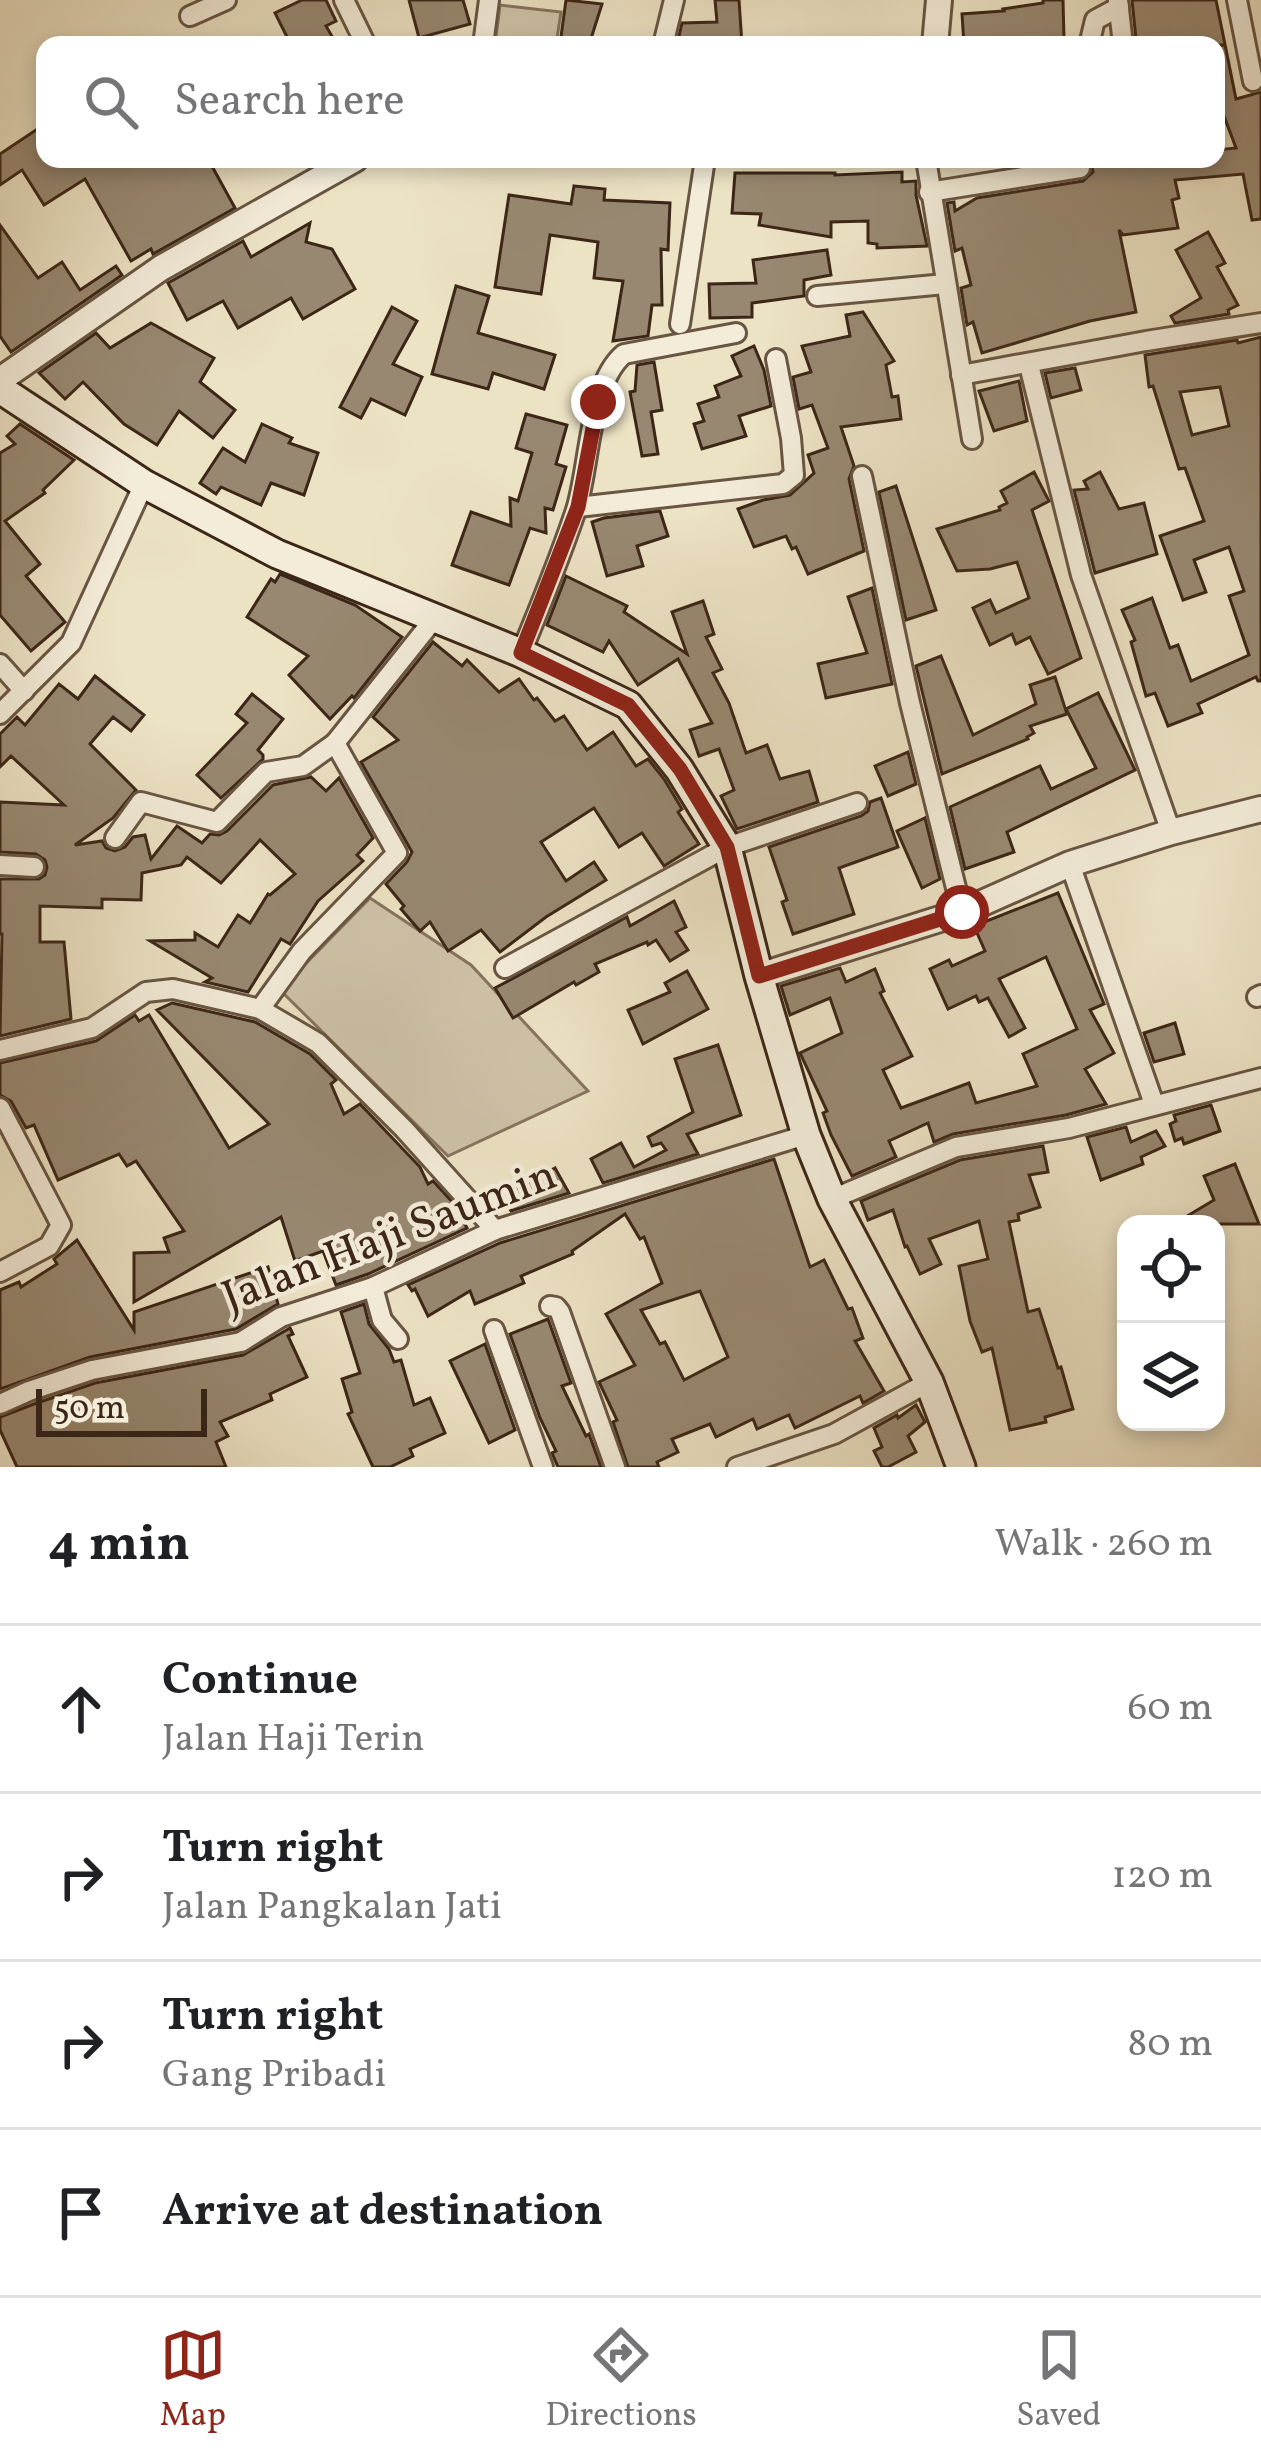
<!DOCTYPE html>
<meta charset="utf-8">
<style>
:root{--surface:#fff;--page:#f2f2f2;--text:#202124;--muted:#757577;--line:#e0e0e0;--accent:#8f2418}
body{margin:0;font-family:Vollkorn,serif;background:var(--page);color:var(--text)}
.controls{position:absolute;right:36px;bottom:36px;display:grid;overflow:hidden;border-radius:24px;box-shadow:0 6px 18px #0003}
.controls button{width:108px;height:108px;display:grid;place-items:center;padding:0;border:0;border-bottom:3px solid var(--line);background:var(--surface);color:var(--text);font:60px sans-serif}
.scale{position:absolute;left:36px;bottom:30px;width:171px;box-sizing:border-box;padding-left:12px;border:6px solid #3c2617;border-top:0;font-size:33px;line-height:42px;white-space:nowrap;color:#3c2617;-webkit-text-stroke:9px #f3ecd9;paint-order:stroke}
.stop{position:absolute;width:36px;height:36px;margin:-27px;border:9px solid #8f2418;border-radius:50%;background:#fff}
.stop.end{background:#8f2418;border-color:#fff;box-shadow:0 3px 12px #0008}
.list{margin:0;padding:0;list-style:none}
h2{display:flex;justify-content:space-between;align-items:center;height:156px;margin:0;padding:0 48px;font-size:51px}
h2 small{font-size:39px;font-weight:400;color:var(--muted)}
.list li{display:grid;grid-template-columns:78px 1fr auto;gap:36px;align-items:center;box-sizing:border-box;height:168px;padding:0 48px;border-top:3px solid var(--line)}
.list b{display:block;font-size:45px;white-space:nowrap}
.list p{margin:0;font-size:39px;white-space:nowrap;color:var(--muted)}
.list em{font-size:39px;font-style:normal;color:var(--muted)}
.icon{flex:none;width:66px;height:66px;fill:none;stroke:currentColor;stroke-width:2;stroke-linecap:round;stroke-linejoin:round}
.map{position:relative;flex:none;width:1261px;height:1467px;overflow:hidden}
.search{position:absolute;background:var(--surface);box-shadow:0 6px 18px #0003;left:36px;right:36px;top:36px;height:132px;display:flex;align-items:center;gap:30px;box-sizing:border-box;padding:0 42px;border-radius:24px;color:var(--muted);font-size:45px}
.sheet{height:828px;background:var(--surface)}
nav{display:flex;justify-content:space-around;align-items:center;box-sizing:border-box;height:168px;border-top:3px solid var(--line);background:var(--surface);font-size:33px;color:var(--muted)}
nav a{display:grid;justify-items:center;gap:6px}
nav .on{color:var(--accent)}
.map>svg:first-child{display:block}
.green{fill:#cec2a7;stroke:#85745f;stroke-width:3}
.building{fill:#988871;stroke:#3c2617;stroke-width:3;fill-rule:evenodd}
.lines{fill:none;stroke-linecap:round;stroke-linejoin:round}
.minor-casing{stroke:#685542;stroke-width:24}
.tertiary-casing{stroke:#685542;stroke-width:30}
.secondary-casing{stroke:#3c2617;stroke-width:33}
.minor{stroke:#f3ecd9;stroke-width:18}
.tertiary{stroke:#f3ecd9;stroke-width:24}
.secondary{stroke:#f3ecd9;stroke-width:27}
.route{stroke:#8f2418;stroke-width:15}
.labels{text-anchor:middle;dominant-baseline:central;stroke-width:9;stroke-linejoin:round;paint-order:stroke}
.street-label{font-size:45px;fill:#3c2617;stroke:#f3ecd9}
</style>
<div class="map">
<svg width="1261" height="1467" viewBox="0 0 1261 1467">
<rect width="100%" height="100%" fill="#ece2c4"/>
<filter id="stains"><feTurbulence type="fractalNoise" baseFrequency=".00167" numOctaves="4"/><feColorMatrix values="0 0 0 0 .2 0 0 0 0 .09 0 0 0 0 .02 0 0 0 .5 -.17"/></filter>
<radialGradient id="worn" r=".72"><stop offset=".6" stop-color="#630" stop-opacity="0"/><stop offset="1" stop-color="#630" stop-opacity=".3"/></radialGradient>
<g class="green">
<path d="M500,5l61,7 -5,33h-61z"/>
<path d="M370,898l101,67 117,126 -140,65 -168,-166z"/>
</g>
<g class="building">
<path d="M302,0h24l10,21 -10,5 11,19h-46l-16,-32z"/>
<path d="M409,0h54l7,24 -51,14z"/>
<path d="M566,0l36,4 -13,41 -29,-1z"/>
<path d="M715,0h24l3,45h-65l5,-22 35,-1z"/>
<path d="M1043,0h20l1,40 -29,1 1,4h-72l-2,-31 42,-3 -1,-2 40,-6z"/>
<path d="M1132,0h84l20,99 25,-7v127l-9,1 -9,-46 -68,6 4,18 -7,2 6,28 -55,7 -4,-5 17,82 -46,9 -108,32 -9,-31 -6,3 -6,-37 10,-3 -9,-37 -7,3 -8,-48 7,-1 1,9 22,-13 106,-17 10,-9 -3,-13h126v-9l20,-2 -20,-53v-49l8,-1h-83l-1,-7 -4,1z"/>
<path d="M45,124v35h163l27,49 -82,46 -2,-5 -20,12 -46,-82 -41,26 -22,-35 -22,15v-31z"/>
<path d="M902,172v10l14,-1v14l11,51 -50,2v-4l-9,-1v-22l-37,1v15l-72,-12 2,-11 -29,-1 3,-40h100v2z"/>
<path d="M574,186l31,3 -1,11 66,3 -2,47 -7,-1 1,56h-10l-4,31 -35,5 10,-60 -29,-3 4,-36 -48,-7 -9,59 -46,-7 14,-92 62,9z"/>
<path d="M310,223l-4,19 26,7 23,40 -52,30 -12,-21 -53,30 -15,-27 -36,19 -19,-37 75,-42 8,16z"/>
<path d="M0,225l38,53 24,-16 18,28 36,-24 6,9 -111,77 -11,-16z"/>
<path d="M1208,232l17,31 -8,4 21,38 -10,5 1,4 -54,9 -4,-7 30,-18 -25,-48z"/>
<path d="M827,250l4,25 -27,5v16l-52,7v14l-42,1 -1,-34 47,-1 -3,-23z"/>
<path d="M456,286l33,10 -11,37 77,22 -11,34 -51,-16 -5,16 -56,-15z"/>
<path d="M392,307l25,14 -24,43 29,13 -17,38 -34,-16 -10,19 -21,-11z"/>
<path d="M863,312l31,49 -8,4 6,32 6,-1 3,23 -60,8 13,39 -5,13 15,72 -56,23 -12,-27 -4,2 -6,-13 -32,11 -16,-38 25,-9 27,-5 24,-22 -6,-18 20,-7 -16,-43 -13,4 -6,-32 18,-5 -9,-26 48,-10 -4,-21z"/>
<path d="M151,323l63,35 -14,24 35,28 -22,28 -34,-27 -22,34 -33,-21 -41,-42 -18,17 -26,-26 57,-40 14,15z"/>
<path d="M1261,337v344h-3l-2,-4 -58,27 4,9 -34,13 -13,-33 -9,3 -15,-54 4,-2 -13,-30 30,-12 18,50 8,-3 13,36 58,-26 -20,-59 15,-5 -15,-44 -35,13 12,32 -23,8 -23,-64 44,-15 -19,-53 -6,1 -26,-83 -4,1 -4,-32 92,-15 1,3zM1220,387l9,39 -37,9 -12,-43z"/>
<path d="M754,346l10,24 7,36 -32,10 7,20 -44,13 -8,-25 10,-3 -6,-17 21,-7 -4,-11 26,-10 -9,-20z"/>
<path d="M654,362l8,48 -11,2 7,42 -16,2 -12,-64 5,-1 2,-26z"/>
<path d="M1075,368l6,22 -30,8 -6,-25z"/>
<path d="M1019,381l8,40 -33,10 -15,-40z"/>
<path d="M526,414l41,11 -11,39 10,3 -13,43 -8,-2 1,25 -16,-5 -21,57 -57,-20 19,-53 40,14 -1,-28 8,3 14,-48 -16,-5z"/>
<path d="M20,424l54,36 -31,30 2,3 -40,28 35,43 -14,12 39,46 -34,29 -31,-36v-162l15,-9 -8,-8z"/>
<path d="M262,424l30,14 -3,5 29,10 -14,42 -33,-12 -10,22 -40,-18 -5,7 -16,-11 23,-35 22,14z"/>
<path d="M1034,472l15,29 -17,9 49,148 -33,16 -18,-37 -14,7 -4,-10 -22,11 -17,-37 17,-8 6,13 33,-15 -12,-36 -27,7 -33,2 -20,-42 63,-19 -1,-3 8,-4 -6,-12z"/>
<path d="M1100,472l19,37 25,-6 13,51 -62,19 -21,-83 14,-1 -4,-8z"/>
<path d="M896,486l40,124 -30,10 -27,-128z"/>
<path d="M660,511l8,25 -31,10 6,20 -36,10 -15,-54 12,-4z"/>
<path d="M280,574l75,31 47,32 -48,61 -2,-2 -22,23 -41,-44 19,-19 -61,-39 24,-38 4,3z"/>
<path d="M566,576l61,30 -3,6 63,42 -15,-42 31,-11 11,33 -8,3 16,32 -9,4 16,30 17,50 21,-8 13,34 29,-8 9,31 -81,27 -16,-33 13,-6 -15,-41 -20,7 -9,-26 22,-7 -34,-64 -40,26 -29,-44 -6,11 -56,-27z"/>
<path d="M872,588l20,96 -66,14 -8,-34 49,-11 -19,-56z"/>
<path d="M433,642l29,24 5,-6 32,32 20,-13 15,21 3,-2 18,23 9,-5 23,34 26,-18 23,34 12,-7 16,20 18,30 -4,3 21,32 -35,22 -22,-33 -23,14 -25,-39 -53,34 25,39 28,-19 12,18 -60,37 -46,35 -19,-22 -33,21 -18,-29 -10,9 -19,-22 3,-3 -18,-22 21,-22 5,-10 -51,-90 37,-22 -25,-23z"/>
<path d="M941,656l32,79 63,-31 -6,-19 25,-8 12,37 -37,12 4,7 -7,4 1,2 -86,35 -26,-108z"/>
<path d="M95,676l49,39 -13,16 -18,-14 -23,27 46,46 -23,28 -38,27 27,-4 4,7 9,3 10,-4 8,-10 12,-2 6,24 26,-33 25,17 8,-9 9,1 8,-4 46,-46 38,-8 15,14 13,-13 34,60 -16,17 6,6 -45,40 -28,43 -9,-5 -33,53 -43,-10 7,-4 -62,-37 45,-1v-7l23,14 20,-32 12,8 18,-29 2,1 25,-21 -35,-34 -39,43 -34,-26 -6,8 -39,8 -1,27 -39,-1v9l-62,-2v36h24l7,77 -71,17 2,-102h-2v-55h39l6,-4 2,-8 -2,-7 -9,-6 -36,-2v-50l64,3 -53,-49 -11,11v-33l17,-17 8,8 34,-41 19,15z"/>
<path d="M1098,693l37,77 -128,62 7,20 -49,17 -15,-62 90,-41 11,23 45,-21 -30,-59z"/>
<path d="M252,694l31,25 -25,31 5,5v4l-42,39 -24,-23 50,-52 -11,-9z"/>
<path d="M908,752l8,32 -28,12 -13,-30z"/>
<path d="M881,798l17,49 -59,21 15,46 -61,20 -11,-32 5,-2 -18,-53 92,-31 7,-5 2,-9z"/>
<path d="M925,818l15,61 -18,9 -25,-57z"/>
<path d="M1058,893l46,111 -14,6 24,43 -29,16 21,35 -40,11 -113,19 -19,8 -6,-19 -39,18 7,16 -44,19 -21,-41 -8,-22 4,-2 -27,-58 42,-20 -12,-35 -40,17 -9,-29 59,-18 6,14 29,-13 9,22 -4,2 32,63 -29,14 18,38 68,-25 7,20 61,-17 -14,-32 54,-25 -31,-72 -47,22 26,49 -16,9 -21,-39 -9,4 -3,-6 -28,13 -18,-40 19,-9 3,6 33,-15 -11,-25z"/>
<path d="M674,901l12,26 -10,5 12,18 -18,11 -14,-21 -8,5 -1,-3 -52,22 4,8 -23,13 -2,-3 -61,36 -18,-30 132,-71 3,9z"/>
<path d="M687,971l21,38 -65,35 -15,-34 42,-18 -5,-9z"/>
<path d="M172,1003l83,19 55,32 26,26 -5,4 13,30 16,-10 60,63 8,17 5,-3 24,26 10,21 -99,46 -32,11 -13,-34 -28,10 -14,-44 -147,85v-49l35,-1 -5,-14 20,-7 -48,-70 -9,5 -8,-12 -61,26 -24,-55 -8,3 -15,-27 -11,-6v-32l96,-22 39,-26 4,6 10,-6 80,133 40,-24 -112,-114z"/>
<path d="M1175,1023l9,31 -30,8 -10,-29z"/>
<path d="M718,1045l23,70 -54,19 11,20 -95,29 -12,-24 30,-16 13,24 32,-17 -5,-7 -9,3 -4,-9 45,-25 -18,-53z"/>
<path d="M1211,1105l9,26 -36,13 -2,-6 -7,3 -5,-17 6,-3 -2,-6z"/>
<path d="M1126,1127l5,15 25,-11 9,15 -24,11 2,7 -42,16 -14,-43z"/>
<path d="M1043,1146l5,26 -19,3 11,32 -22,7 1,6 -10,2 19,90 11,-3 19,59 3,-1 12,42 -28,8 1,5 -36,8 -18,-82 -10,4 -12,-31 -11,-55 29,-7 -9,-38 -50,18 12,25 -21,10 -13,-28 -2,1 -12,-37 -25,10 -7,-19 99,-41z"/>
<path d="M774,1159l36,108 14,-7 24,49 4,-1 11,30 -8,3 29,50 -21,12 -3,-7 -65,32 -6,-13 -32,14 -4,-10 -37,18 -6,-13 -38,15 6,13 -21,10 2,5h-31l-15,-45 4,-2 -18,-38 36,-17 -29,-51 56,-31 -18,-46 -4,2 -15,-25 -53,37 1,3 -52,22 3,7 -49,21 -5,-13 -42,25 -13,-27 -3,2 -4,-6 92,-42zM700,1291l28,66 -44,23 -19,-38 -5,2 -19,-34z"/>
<path d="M1235,1164l24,60h-85l40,-24 -10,-24z"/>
<path d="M555,1168l14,25 -58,18 -8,-15z"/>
<path d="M77,1240l57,90v-18l134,-45 10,37 -42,25 -146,28 -90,32v-99l19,-8 2,5 36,-23 -3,-5z"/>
<path d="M364,1304l5,20 20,25 5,13 7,-2 13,45 16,-7 15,35 -35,16 3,7 -23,11h-17l-25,-53 4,-2 -10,-33 18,-6 -19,-61z"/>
<path d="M548,1319l23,64 -9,3 24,50 3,-2 12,33h-43l-6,-14 4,-2 -16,-33 -30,-84z"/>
<path d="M290,1328l3,6 -5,2 19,41 -37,17 2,6 -52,22 8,14 -12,6 10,25h-209l-17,-37v-13l34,-13 61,-21 148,-28z"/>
<path d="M485,1344l30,86 -26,13 -39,-82z"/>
<path d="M916,1405l9,17 -17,14 8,16 -28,15h-6l-8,-16 8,-4 -8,-19 23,-13 1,3z"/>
</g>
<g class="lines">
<g class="minor-casing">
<g id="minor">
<path d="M344,0l22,45"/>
<path d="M1118,0l5,45"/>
<path d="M1237,0l16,81"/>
<path d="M190,16l36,-16"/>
<path d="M483,45l6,-45"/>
<path d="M663,45l11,-45"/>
<path d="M1089,45l6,-25 24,-13"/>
<path d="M926,159l46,280"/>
<path d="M929,192l151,-24"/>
<path d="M817,296l128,-12"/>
<path d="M680,324l25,-165"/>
<path d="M1029,365l52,210 90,257"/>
<path d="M961,375l185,-34 115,-18"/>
<path d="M862,476l48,227 52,209"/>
<path d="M578,507l205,-23 11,-9 -3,-37 -15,-79"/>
<path d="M521,653c19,-46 38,-93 54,-140 15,-43 13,-129 49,-159l112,-21"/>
<path d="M0,664l24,27"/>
<path d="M0,714l71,-71 73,-159"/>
<path d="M115,838l26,-36 76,20 49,-50 37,-6 32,-23"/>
<path d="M1070,864l84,240"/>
<path d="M0,865l34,2"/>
<path d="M505,968l222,-121 130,-44"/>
<path d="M1257,997l4,-2"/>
<path d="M260,1009l42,-58 95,-98 -62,-110 99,-124"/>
<path d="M0,1050l92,-22 54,-36 27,-3 87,20 58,34 86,86 91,101"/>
<path d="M0,1108l61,117 -12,21 -49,26"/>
<path d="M832,1199l124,-52 113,-19 192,-50"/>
<path d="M373,1287l9,33 16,19"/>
<path d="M550,1306l6,1 4,5 55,155"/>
<path d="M494,1330l49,137"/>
<path d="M0,1404l29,-13 63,-21 149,-28 40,-25 92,-30 122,-57 311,-95"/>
<path d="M737,1467l97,-33 95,-52"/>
</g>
</g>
<g class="tertiary-casing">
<g id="tertiary">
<path d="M935,45l4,-45"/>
<path d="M0,380l161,-112 194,-109"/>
<path d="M759,976l203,-64 108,-48 101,-32 90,-23"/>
</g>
</g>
<g class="secondary-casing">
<path id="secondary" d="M0,389l144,95 133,70 244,99 107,52 51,64 48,78 32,129 47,159 26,64 97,183 32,85"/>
</g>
<use href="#minor" class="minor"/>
<use href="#tertiary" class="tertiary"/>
<use href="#secondary" class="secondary"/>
</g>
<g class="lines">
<path class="route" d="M598,402l-20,105 -57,146 107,52 52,64 47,78 32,129 203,-64"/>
</g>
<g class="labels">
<g class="street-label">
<text transform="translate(390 1238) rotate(-21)">Jalan Haji Saumin</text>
</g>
</g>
<rect width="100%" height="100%" filter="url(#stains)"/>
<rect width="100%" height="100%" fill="url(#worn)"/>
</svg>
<div class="controls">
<button><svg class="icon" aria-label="locate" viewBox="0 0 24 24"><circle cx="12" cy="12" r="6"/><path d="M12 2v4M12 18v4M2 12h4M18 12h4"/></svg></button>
<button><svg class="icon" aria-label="layers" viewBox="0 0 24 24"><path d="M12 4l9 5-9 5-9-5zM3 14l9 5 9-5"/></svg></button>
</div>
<div class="scale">50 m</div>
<div class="stop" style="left:962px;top:912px"></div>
<div class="stop end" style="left:598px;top:402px"></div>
<div class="search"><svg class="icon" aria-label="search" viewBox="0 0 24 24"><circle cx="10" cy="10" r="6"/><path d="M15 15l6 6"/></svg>Search here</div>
</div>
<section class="sheet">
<h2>4 min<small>Walk · 260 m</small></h2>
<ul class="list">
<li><svg class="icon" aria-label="ahead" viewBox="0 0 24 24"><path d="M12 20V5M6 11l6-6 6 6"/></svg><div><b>Continue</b><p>Jalan Haji Terin</p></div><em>60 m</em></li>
<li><svg class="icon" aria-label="right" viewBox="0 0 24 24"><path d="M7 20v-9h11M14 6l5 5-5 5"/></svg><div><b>Turn right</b><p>Jalan Pangkalan Jati</p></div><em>120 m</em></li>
<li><svg class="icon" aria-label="right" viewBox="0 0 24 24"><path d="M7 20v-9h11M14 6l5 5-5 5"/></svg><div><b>Turn right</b><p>Gang Pribadi</p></div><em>80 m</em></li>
<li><svg class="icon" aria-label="arrive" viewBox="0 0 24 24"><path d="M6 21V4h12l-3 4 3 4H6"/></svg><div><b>Arrive at destination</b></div></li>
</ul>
</section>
<nav>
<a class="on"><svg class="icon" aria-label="map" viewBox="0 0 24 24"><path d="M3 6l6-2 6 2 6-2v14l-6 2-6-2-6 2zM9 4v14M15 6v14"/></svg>Map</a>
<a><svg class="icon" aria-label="directions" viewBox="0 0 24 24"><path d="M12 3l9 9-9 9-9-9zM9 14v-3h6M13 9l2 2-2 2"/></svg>Directions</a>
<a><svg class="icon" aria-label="saved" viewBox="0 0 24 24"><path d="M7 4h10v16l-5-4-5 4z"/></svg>Saved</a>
</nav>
